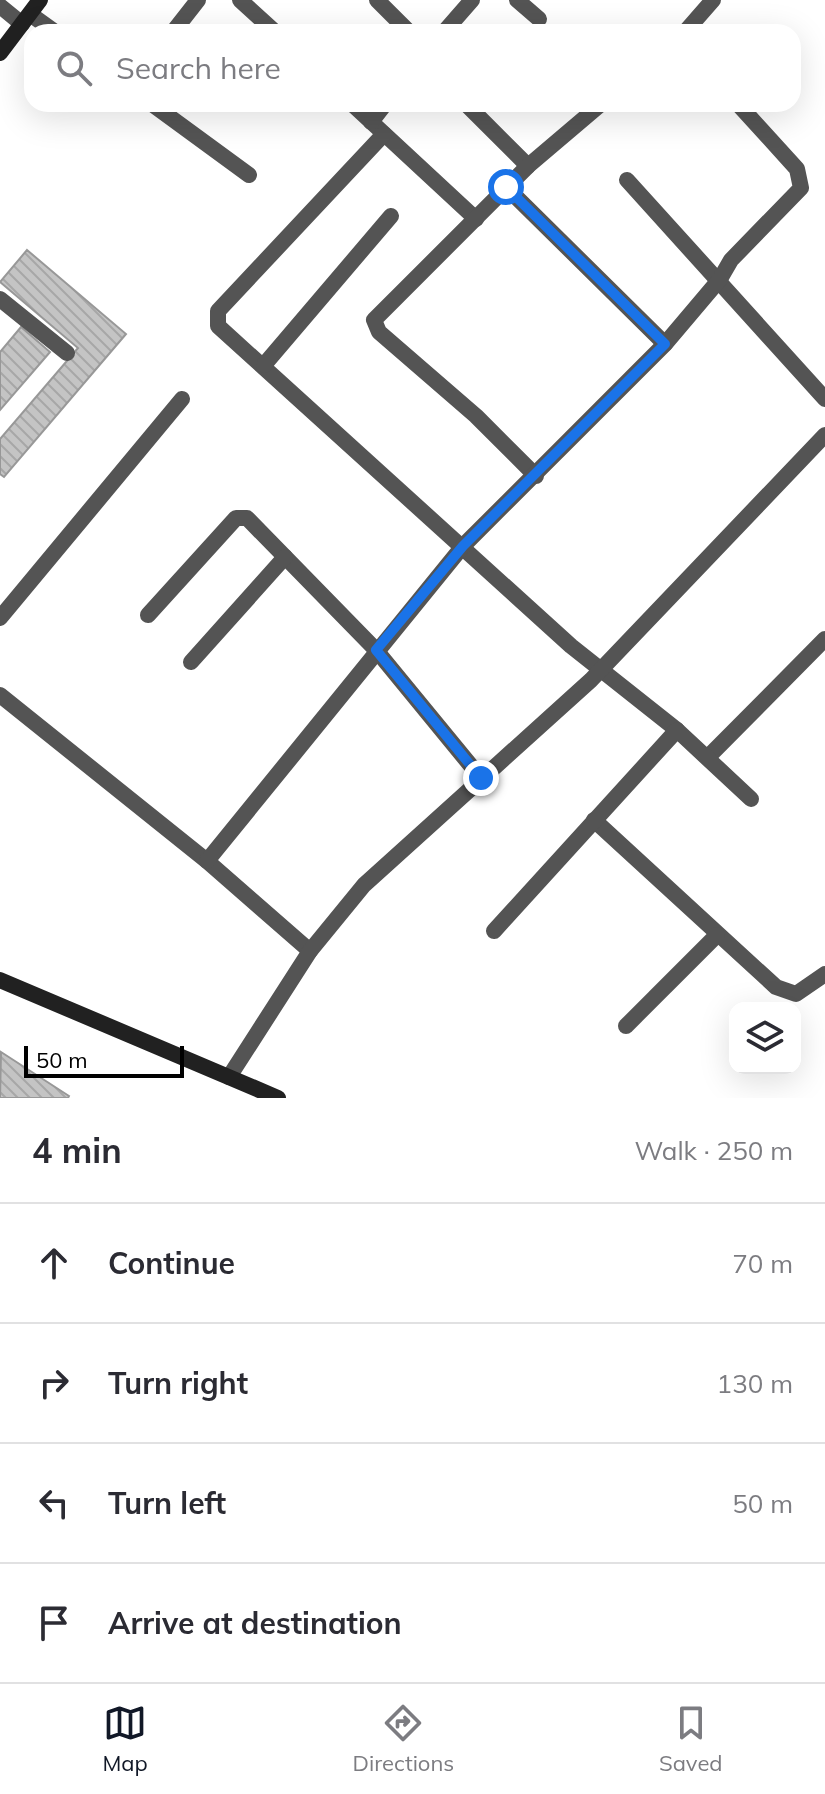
<!DOCTYPE html>
<meta charset="utf-8">
<style>
:root{--surface:#fff;--page:#f7f7f7;--text:#2b2b33;--muted:#7c7c81;--line:#e1e1e2;--accent:#111827}
body{margin:0;font-family:Mulish,sans-serif;background:var(--page);color:var(--text)}
.controls{position:absolute;right:24px;bottom:24px;display:grid;overflow:hidden;border-radius:16px;box-shadow:0 8px 32px #0002}
.controls button{width:72px;height:72px;display:grid;place-items:center;padding:0;border:0;border-bottom:2px solid var(--line);background:var(--surface);color:var(--text);font:40px sans-serif}
.scale{position:absolute;left:24px;bottom:20px;width:160px;box-sizing:border-box;padding-left:8px;border:4px solid #000;border-top:0;font-size:22px;line-height:28px;white-space:nowrap;color:#000;-webkit-text-stroke:6px #fff;paint-order:stroke}
.stop{position:absolute;width:24px;height:24px;margin:-18px;border:6px solid #1a73e8;border-radius:50%;background:#fff}
.stop.end{background:#1a73e8;border-color:#fff;box-shadow:0 2px 8px #0008}
.list{margin:0;padding:0;list-style:none}
h2{display:flex;justify-content:space-between;align-items:center;height:104px;margin:0;padding:0 32px;font-size:34px}
h2 small{font-size:26px;font-weight:400;color:var(--muted)}
.list li{display:grid;grid-template-columns:52px 1fr auto;gap:24px;align-items:center;box-sizing:border-box;height:120px;padding:0 32px;border-top:2px solid var(--line)}
.list b{display:block;font-size:30px;white-space:nowrap}
.list em{font-size:26px;font-style:normal;color:var(--muted)}
.icon{flex:none;width:44px;height:44px;fill:none;stroke:currentColor;stroke-width:2;stroke-linecap:round;stroke-linejoin:round}
.map{position:relative;flex:none;width:825px;height:1098px;overflow:hidden}
.search{position:absolute;background:var(--surface);box-shadow:0 8px 32px #0002;left:24px;right:24px;top:24px;height:88px;display:flex;align-items:center;gap:20px;box-sizing:border-box;padding:0 28px;border-radius:24px;color:var(--muted);font-size:30px}
.sheet{height:584px;background:var(--surface)}
nav{display:flex;justify-content:space-around;align-items:center;box-sizing:border-box;height:112px;border-top:2px solid var(--line);background:var(--surface);font-size:22px;color:var(--muted)}
nav a{display:grid;justify-items:center;gap:4px}
nav .on{color:var(--accent)}
.map>svg:first-child{display:block}
.building{fill:url(#building-back-hatch);stroke:#989898;stroke-width:2}
.lines{fill:none;stroke-linecap:round;stroke-linejoin:round}
.street{stroke:#545454;stroke-width:16}
.secondary{stroke:#212121;stroke-width:16}
.route{stroke:#1a73e8;stroke-width:10}
</style>
<div class="map">
<svg width="825" height="1098" viewBox="0 0 825 1098">
<defs>
<pattern id="building-back-hatch" width="6" height="6" patternUnits="userSpaceOnUse" patternTransform="scale(2)"><rect width="6" height="6" fill="#c4c4c4"/><path d="M-1 5l2 2M0 0l6 6M5-1l2 2" fill="none" stroke="#a7a7a7"/></pattern>
</defs>
<rect width="100%" height="100%" fill="#fff"/>
<g class="building">
<path d="M27,250l99,84 -122,143 -4,-3v-35l78,-91 -78,-66z"/>
<path d="M21,327l29,25 -50,58v-58z"/>
<path d="M1,1052l68,44 -1,2h-68z"/>
</g>
<g class="lines">
<g class="street">
<path d="M240,0l35,32"/>
<path d="M377,0l32,32"/>
<path d="M517,0l22,19"/>
<path d="M0,6l22,18"/>
<path d="M30,14l25,18"/>
<path d="M173,32l25,-32"/>
<path d="M444,32l28,-32"/>
<path d="M685,32l28,-32"/>
<path d="M152,104l97,71"/>
<path d="M352,104l124,115"/>
<path d="M466,104l62,62"/>
<path d="M371,122l14,-18"/>
<path d="M384,134l-166,177v15l353,320 106,84"/>
<path d="M627,180l198,219"/>
<path d="M506,187l159,157"/>
<path d="M0,299l67,54"/>
<path d="M264,365l127,-149"/>
<path d="M536,476l-60,-60 -97,-84 -5,-12 154,-154 73,-62"/>
<path d="M148,615l88,-97h11l129,132 105,128"/>
<path d="M0,618l182,-219"/>
<path d="M191,662l94,-105"/>
<path d="M0,695l207,166 103,90"/>
<path d="M708,757l117,-118"/>
<path d="M594,820l182,167 20,7 29,-20"/>
<path d="M207,861l256,-315 202,-202 55,-65 11,-19 70,-72 -4,-19 -59,-65"/>
<path d="M494,931l183,-201 74,69"/>
<path d="M626,1026l91,-91"/>
<path d="M229,1077l81,-126 54,-66 227,-205 234,-245"/>
</g>
<g class="secondary">
<path d="M0,53l40,-53"/>
<path d="M0,980l278,118"/>
</g>
</g>
<g class="lines">
<path class="route" d="M481,778l-105,-128 87,-104 202,-202 -159,-157"/>
</g>
</svg>
<div class="controls">
<button><svg class="icon" aria-label="layers" viewBox="0 0 24 24"><path d="M12 4l9 5-9 5-9-5zM3 14l9 5 9-5"/></svg></button>
</div>
<div class="scale">50 m</div>
<div class="stop" style="left:506px;top:187px"></div>
<div class="stop end" style="left:481px;top:778px"></div>
<div class="search"><svg class="icon" aria-label="search" viewBox="0 0 24 24"><circle cx="10" cy="10" r="6"/><path d="M15 15l6 6"/></svg>Search here</div>
</div>
<section class="sheet">
<h2>4 min<small>Walk · 250 m</small></h2>
<ul class="list">
<li><svg class="icon" aria-label="ahead" viewBox="0 0 24 24"><path d="M12 20V5M6 11l6-6 6 6"/></svg><div><b>Continue</b></div><em>70 m</em></li>
<li><svg class="icon" aria-label="right" viewBox="0 0 24 24"><path d="M7 20v-9h11M14 6l5 5-5 5"/></svg><div><b>Turn right</b></div><em>130 m</em></li>
<li><svg class="icon" aria-label="left" viewBox="0 0 24 24"><path d="M17 20v-9H6M10 6l-5 5 5 5"/></svg><div><b>Turn left</b></div><em>50 m</em></li>
<li><svg class="icon" aria-label="arrive" viewBox="0 0 24 24"><path d="M6 21V4h12l-3 4 3 4H6"/></svg><div><b>Arrive at destination</b></div></li>
</ul>
</section>
<nav>
<a class="on"><svg class="icon" aria-label="map" viewBox="0 0 24 24"><path d="M3 6l6-2 6 2 6-2v14l-6 2-6-2-6 2zM9 4v14M15 6v14"/></svg>Map</a>
<a><svg class="icon" aria-label="directions" viewBox="0 0 24 24"><path d="M12 3l9 9-9 9-9-9zM9 14v-3h6M13 9l2 2-2 2"/></svg>Directions</a>
<a><svg class="icon" aria-label="saved" viewBox="0 0 24 24"><path d="M7 4h10v16l-5-4-5 4z"/></svg>Saved</a>
</nav>
